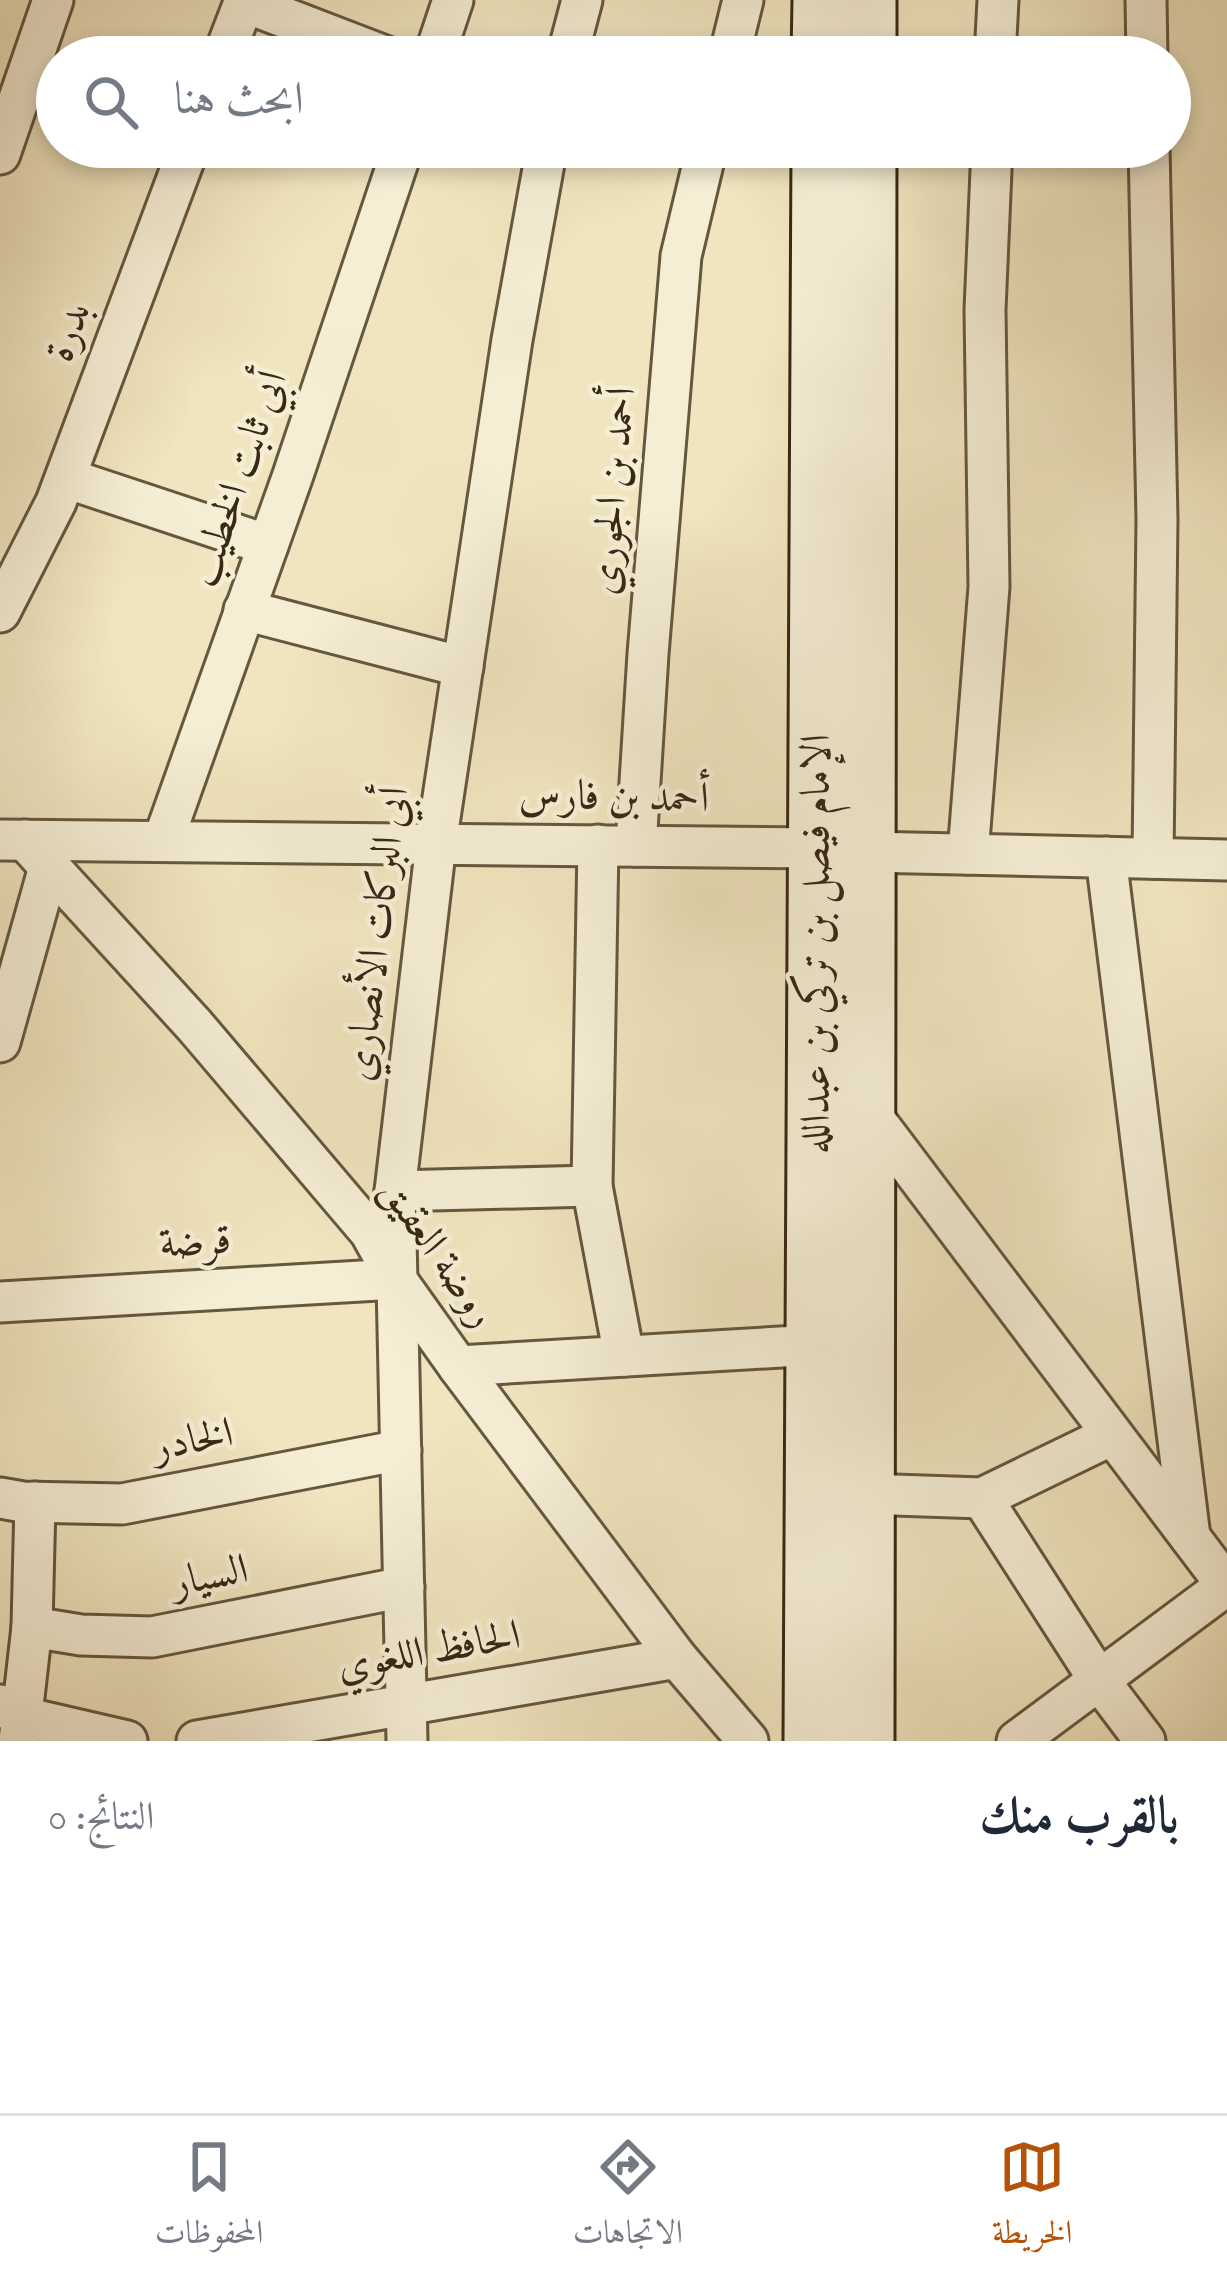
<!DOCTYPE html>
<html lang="ar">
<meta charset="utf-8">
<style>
:root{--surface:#fff;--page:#f6f6f7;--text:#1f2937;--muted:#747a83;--line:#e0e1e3;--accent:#b45309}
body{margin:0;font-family:"IM FELL English",Amiri,serif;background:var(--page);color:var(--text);direction:rtl}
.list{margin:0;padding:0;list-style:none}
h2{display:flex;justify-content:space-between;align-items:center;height:156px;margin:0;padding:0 48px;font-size:51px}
h2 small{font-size:39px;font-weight:400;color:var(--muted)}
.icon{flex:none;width:66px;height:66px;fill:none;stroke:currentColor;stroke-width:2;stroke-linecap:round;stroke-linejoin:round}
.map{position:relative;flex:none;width:1227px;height:1741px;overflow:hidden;direction:ltr}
.search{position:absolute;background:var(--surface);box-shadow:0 6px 18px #0003;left:36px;right:36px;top:36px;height:132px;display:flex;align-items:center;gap:30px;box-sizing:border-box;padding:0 42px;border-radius:66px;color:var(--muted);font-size:45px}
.sheet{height:372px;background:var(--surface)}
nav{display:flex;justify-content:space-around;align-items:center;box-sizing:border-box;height:168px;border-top:3px solid var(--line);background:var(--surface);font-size:33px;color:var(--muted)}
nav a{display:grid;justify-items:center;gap:6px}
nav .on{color:var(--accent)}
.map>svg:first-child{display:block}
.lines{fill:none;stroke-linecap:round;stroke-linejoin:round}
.street-casing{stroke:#66573f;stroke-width:45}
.secondary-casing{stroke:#382814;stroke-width:63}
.street{stroke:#f5eed5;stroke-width:39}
.secondary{stroke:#f5eed5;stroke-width:57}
.labels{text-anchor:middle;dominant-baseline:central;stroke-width:9;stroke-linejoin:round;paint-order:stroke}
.street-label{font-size:42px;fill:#382814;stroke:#f5eed5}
</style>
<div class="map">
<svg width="1227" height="1741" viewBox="0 0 1227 1741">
<rect width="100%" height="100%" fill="#f0e5bf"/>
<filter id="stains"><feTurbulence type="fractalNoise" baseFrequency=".00167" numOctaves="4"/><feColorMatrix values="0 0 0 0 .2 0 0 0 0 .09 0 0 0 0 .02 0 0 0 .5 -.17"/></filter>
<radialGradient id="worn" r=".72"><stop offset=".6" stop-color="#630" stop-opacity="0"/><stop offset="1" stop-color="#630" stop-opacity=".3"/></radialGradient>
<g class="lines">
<g class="street-casing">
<g id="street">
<path d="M1146,0l1,57"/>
<path d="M244,2l143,55"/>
<path d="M223,57l22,-57"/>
<path d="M434,57l19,-57"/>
<path d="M567,57l15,-57"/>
<path d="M729,57l14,-57"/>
<path d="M995,57l3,-57"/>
<path d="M1149,147l8,372 -4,339"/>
<path d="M0,154l53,-154"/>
<path d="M66,478l202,67"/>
<path d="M244,610l219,57"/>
<path d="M0,612l56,-110 133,-355"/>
<path d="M0,840l817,8 49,4 361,8"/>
<path d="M25,840l170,186 175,206 26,47 62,87 219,292 71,83"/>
<path d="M163,841l130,-366 110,-328"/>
<path d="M598,845l-6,341 32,170"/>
<path d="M636,846l12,-192 33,-398 26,-109"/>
<path d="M968,854l21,-267 -4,-277 7,-163"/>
<path d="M1106,857l84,680"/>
<path d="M0,1042l49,-175"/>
<path d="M866,1108l361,478"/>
<path d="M395,1191l197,-5"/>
<path d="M0,1302l396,-23"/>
<path d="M458,1366l357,-21"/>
<path d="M865,1494l117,4 130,-63"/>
<path d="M0,1498l23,4 99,2 279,-54"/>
<path d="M982,1498l117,182 46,61"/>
<path d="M32,1627l49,8 71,2 252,-50"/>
<path d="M0,1705l23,12 104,24"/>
<path d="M19,1741l13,-114 3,-125"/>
<path d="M197,1741l480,-83"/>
<path d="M407,1741l-12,-550 41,-347 76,-504 35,-193"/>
<path d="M1017,1741l210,-156"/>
</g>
</g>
<g class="secondary-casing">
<g id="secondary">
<path d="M821,57l1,-57"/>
<path d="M867,57v-57"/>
<path d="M813,1741l8,-1594"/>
<path d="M865,1741l2,-1594"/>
</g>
</g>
<use href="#street" class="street"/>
<use href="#secondary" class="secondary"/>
</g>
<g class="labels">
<g class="street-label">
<text transform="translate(69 332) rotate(-70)">بدرة</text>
<text transform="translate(239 479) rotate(-71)">أبي ثابت الخطيب</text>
<text transform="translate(614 491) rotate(-85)">أحمد بن الجوري</text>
<text transform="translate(614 798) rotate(1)">أحمد بن فارس</text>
<text transform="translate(378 934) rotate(-83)">أبي البركات الأنصاري</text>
<text transform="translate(817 944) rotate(-90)">الإمام فيصل بن تركي بن عبدالله</text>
<text transform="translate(195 1243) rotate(-3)">قرضة</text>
<text transform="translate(437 1253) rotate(55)">روضة العقيق</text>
<text transform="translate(193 1441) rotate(-11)">الخادر</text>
<text transform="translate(210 1577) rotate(-11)">السيار</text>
<text transform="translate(429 1652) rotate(-10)">الحافظ اللغوي</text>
</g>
</g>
<rect width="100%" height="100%" filter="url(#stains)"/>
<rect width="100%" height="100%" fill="url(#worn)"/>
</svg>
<div class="search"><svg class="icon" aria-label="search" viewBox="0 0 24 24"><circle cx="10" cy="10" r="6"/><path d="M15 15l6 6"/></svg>ابحث هنا</div>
</div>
<section class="sheet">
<h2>بالقرب منك<small>النتائج: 0</small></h2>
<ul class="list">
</ul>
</section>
<nav>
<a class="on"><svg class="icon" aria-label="map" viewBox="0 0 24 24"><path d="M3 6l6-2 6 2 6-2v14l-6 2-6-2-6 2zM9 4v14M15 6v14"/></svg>الخريطة</a>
<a><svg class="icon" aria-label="directions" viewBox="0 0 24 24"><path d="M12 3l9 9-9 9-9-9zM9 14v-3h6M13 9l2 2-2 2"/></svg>الاتجاهات</a>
<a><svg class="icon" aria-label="saved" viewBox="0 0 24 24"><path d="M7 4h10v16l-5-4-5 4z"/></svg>المحفوظات</a>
</nav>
